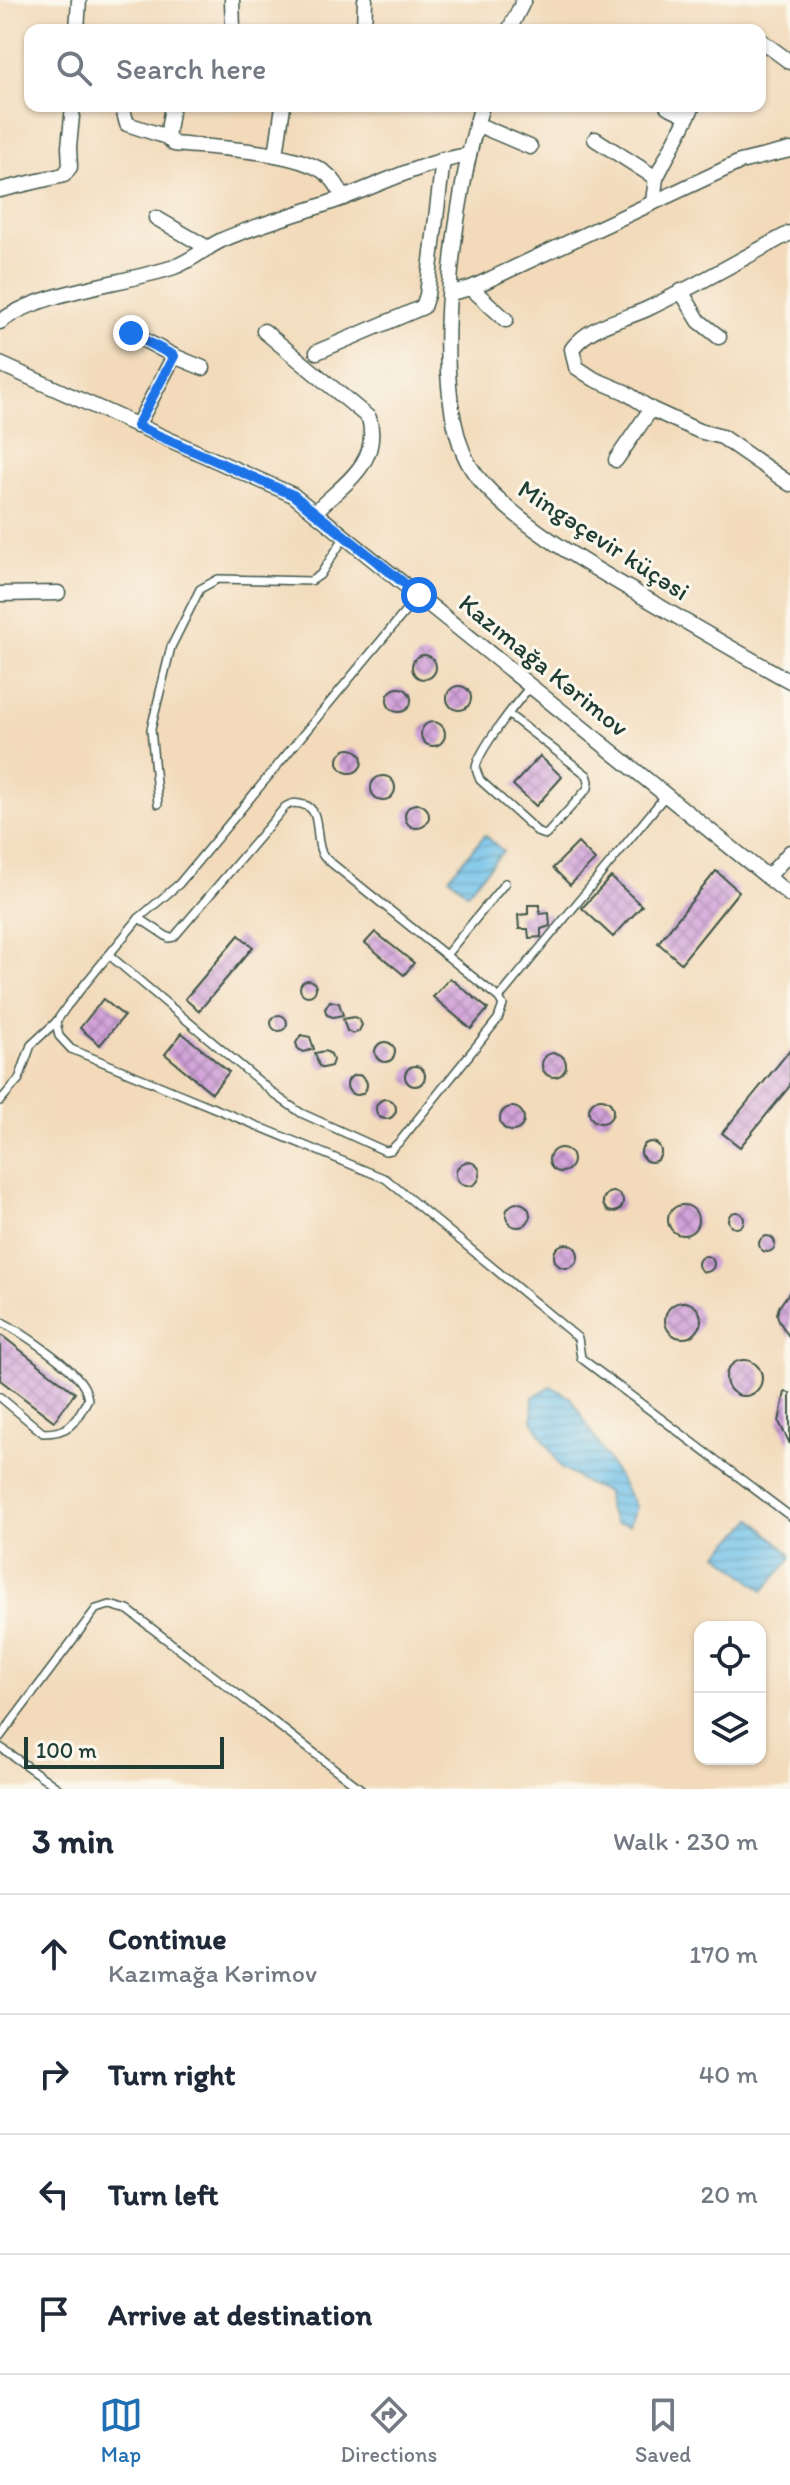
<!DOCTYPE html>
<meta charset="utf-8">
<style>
:root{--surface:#fff;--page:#f6f6f7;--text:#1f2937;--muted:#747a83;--line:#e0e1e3;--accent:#1f6fb2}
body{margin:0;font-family:Itim,sans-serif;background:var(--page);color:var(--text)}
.controls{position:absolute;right:24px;bottom:24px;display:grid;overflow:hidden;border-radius:16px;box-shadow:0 2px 6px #0004}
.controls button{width:72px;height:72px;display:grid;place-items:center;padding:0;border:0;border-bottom:2px solid var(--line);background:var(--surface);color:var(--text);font:40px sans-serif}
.scale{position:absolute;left:24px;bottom:20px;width:200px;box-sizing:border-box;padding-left:8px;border:4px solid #1f3d34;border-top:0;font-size:22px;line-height:28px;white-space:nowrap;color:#1f3d34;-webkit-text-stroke:6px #fbf7ec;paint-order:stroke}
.stop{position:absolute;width:24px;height:24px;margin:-18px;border:6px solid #1a73e8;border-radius:50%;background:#fff}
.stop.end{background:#1a73e8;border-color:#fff;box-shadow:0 2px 8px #0008}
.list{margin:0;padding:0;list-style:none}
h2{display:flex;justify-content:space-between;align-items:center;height:104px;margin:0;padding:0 32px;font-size:34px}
h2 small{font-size:26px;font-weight:400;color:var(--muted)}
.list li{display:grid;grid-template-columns:52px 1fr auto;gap:24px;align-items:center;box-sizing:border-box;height:120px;padding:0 32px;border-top:2px solid var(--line)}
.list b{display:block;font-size:30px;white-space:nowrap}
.list p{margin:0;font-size:26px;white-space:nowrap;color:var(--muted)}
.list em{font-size:26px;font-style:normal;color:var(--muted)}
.icon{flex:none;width:44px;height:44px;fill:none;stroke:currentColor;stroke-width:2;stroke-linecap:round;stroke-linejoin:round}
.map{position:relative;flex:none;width:790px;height:1789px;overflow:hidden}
.search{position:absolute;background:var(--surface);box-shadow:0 2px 6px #0004;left:24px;right:24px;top:24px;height:88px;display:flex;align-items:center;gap:20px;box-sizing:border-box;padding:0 28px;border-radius:16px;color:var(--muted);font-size:30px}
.sheet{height:584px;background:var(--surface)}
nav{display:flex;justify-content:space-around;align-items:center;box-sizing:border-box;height:112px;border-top:2px solid var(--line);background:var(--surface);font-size:22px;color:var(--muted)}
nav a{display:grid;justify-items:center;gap:4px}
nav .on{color:var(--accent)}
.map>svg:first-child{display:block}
.water{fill:url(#water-rules);stroke:#467e8e;stroke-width:2}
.building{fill:url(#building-cross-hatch)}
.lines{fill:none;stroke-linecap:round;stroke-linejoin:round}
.service-casing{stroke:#3f5548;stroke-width:10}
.minor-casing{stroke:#3f5548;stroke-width:17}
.service{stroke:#fff;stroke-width:7}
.minor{stroke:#fff;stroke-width:14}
.route{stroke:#1a73e8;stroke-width:10}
.labels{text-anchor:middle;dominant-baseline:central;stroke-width:6;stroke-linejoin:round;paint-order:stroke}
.street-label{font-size:26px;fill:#1f3d34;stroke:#fbf7ec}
</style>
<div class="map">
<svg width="790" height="1789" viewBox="0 0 790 1789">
<defs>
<pattern id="water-rules" width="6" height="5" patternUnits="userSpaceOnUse" patternTransform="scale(2)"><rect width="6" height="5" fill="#6dc0e9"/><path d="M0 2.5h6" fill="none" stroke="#599dbe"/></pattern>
<pattern id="building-cross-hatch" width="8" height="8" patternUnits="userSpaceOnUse" patternTransform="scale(2)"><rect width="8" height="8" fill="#d1a1d9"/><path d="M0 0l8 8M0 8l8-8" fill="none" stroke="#a984b1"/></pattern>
</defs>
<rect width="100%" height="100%" fill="#fbf7ec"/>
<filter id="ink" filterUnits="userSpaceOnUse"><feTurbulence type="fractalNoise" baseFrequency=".0125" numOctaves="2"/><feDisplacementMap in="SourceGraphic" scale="16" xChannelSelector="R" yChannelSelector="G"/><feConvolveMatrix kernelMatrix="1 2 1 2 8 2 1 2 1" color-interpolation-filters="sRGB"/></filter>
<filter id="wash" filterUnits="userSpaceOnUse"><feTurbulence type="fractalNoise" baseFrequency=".006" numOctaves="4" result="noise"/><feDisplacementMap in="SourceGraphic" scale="32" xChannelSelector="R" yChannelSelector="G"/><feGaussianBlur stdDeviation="1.8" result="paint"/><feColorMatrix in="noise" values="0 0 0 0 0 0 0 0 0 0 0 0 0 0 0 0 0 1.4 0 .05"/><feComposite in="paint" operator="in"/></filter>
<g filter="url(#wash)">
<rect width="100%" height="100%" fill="#f2daba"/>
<g class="water">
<path d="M485,835l18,16 -36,42 -18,-16z"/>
<path d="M551,1386l20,12 65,109 -7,18 -13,-2 -8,-14 -1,-17 -18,-7 -28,-17 -29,-48 1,-23z"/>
<path d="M753,1519l37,35v6l-27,31 -45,-37z"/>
</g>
<g id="blocks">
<g class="building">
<circle cx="424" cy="667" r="12"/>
<circle cx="459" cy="698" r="12"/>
<circle cx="399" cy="700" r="12"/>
<circle cx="433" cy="734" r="12"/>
<circle cx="350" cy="761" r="12"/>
<path d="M540,756l22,21 -26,29 -23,-21z"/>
<circle cx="383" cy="788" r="12"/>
<circle cx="417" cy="816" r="12"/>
<path d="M578,843l17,17 -25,25 -17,-17z"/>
<path d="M716,871l23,20 -58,72 -23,-20z"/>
<path d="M611,877l31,29 -29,31 -31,-29z"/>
<path d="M528,905h12v9l9,-1 1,13 -9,3v8l-12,1 -1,-9h-9l-1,-14 10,-1z"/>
<path d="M375,932l39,31 -10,12 -39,-32z"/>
<path d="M239,935l14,12 -54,64 -14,-12z"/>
<path d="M450,978l38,31 -17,20 -38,-32z"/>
<circle cx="308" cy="988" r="8"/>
<path d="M103,999l21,17 -24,29 -20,-17z"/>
<path d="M330,1001l9,2 4,12 -10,2 -6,-2 -2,-6z"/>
<circle cx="279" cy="1023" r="8"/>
<path d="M354,1017l5,2 3,6 -3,6 -6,3 -6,-3 -4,-12z"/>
<path d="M182,1033l47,39 -17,21 -47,-39z"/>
<path d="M301,1035l9,2 4,12 -10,3 -6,-3 -2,-6z"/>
<circle cx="385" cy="1052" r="10"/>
<path d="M790,1050v36l-50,61 -18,-14z"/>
<path d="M325,1051l6,3 2,6 -2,6 -7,2 -5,-2 -4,-13z"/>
<circle cx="554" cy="1065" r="12"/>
<circle cx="415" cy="1076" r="10"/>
<circle cx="357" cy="1085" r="10"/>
<circle cx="386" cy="1109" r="10"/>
<circle cx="601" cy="1111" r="12"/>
<circle cx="512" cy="1119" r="12"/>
<circle cx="651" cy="1152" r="10"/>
<circle cx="561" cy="1160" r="12"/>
<circle cx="468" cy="1174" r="12"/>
<circle cx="613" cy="1202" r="10"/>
<circle cx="518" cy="1215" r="12"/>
<circle cx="683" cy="1220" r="15"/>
<circle cx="736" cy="1220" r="8"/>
<circle cx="767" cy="1244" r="8"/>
<circle cx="566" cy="1256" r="12"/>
<circle cx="706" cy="1264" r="8"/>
<path d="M790,1291v47l-11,-17 -2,-7 2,-7z"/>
<circle cx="683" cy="1320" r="18"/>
<path d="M0,1334l75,59 -21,28 -54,-41z"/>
<circle cx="744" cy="1378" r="18"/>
<path d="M785,1392l5,1v51l-11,-22z"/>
</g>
</g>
</g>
<g filter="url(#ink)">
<use href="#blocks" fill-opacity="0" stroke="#3f5548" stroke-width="2"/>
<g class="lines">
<g class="service-casing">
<g id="service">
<path d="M419,595l-240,289 -40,34 -72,88 -11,16 3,14 12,13 315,130 192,159 3,20 209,158"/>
<path d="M508,714l79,61 2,6 -1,7 -42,47 -7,-2 -59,-53c-1,-3 -4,-9 -4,-12 1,-16 43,-69 55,-82"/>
<path d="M158,804l-7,-75 20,-82 29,-58 18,-10 93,2 9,-6 24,-37"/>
<path d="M109,955l169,142 23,16 84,38 6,-1 10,-10 97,-121 5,-14 -4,-7 -175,-141c-11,-15 -1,-48 -20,-52 -8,-2 -12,-3 -19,2l-111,130 -5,1 -30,-20"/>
<path d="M446,955l59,-72"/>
<path d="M499,998l167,-203"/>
<path d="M0,1101l19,-22 12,-34 25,-23"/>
<path d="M0,1321c20,10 75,47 84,66 2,3 3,8 4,12 -13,23 -17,34 -45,34l-43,-36"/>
<path d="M0,1737l96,-128 14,-4 18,5 233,179"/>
<path d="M0,1747l59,42"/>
</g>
</g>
<g class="minor-casing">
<g id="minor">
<path d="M232,0l1,30"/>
<path d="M77,30l2,-30"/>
<path d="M364,30l1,-30"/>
<path d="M509,30l15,-30"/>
<path d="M760,40l30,22"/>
<path d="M122,106l5,18 40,13 7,7c37,4 130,6 156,33 6,5 10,14 14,21"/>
<path d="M482,106c-26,80 -60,300 -6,369 37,48 118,93 171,124 48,28 95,56 143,82"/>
<path d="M667,106l21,10"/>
<path d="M476,124l54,23"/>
<path d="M167,137l5,-31"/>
<path d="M595,139l61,39"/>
<path d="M276,155l7,-49"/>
<path d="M0,190l64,-15 6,-8 -1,-20 4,-41"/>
<path d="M653,202l3,-24 37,-72"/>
<path d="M156,218l52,30"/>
<path d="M790,233c-47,25 -94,53 -143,76 -26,12 -58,16 -75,40l4,18 18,12 31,13 26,17 48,22 23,6 68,47"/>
<path d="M471,288l35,32"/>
<path d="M681,291l18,30 20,16"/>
<path d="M451,293l20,-5 269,-126 50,-12"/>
<path d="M0,322c40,-31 124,-38 174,-55 17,-6 31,-19 48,-27 39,-17 81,-27 121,-42 42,-16 81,-36 126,-43"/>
<path d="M264,331l105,87c12,45 -25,65 -53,93"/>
<path d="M131,333l43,23 29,12"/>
<path d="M317,352l106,-45 4,-12 16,-136"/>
<path d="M0,364l293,131 497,400"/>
<path d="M137,426l37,-70"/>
<path d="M616,460l35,-51"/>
<path d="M0,594l58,-1"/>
<path d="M768,877l22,-25"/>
</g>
</g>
<use href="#service" class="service"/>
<use href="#minor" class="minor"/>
</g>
</g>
<g class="lines" filter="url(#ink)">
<path class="route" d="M131,333l43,23 -37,70 156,69 126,100"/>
</g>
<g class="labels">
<g class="street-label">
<text transform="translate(604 540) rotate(33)">Mingəçevir küçəsi</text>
<text transform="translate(544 665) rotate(39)">Kazımağa Kərimov</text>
</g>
</g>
</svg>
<div class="controls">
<button><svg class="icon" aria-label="locate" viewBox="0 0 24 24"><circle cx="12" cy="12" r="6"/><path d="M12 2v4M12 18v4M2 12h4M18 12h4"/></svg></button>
<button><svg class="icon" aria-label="layers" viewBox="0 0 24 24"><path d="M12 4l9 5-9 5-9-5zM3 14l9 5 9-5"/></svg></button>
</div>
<div class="scale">100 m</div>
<div class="stop" style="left:419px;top:595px"></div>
<div class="stop end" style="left:131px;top:333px"></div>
<div class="search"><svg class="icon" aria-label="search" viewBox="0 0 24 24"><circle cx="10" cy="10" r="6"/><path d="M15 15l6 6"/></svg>Search here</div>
</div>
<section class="sheet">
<h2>3 min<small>Walk · 230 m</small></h2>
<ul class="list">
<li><svg class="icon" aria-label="ahead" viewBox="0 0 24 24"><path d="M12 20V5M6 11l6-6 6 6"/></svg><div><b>Continue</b><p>Kazımağa Kərimov</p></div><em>170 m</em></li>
<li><svg class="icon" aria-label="right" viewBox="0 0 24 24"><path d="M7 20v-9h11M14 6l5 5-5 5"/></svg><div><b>Turn right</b></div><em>40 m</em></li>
<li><svg class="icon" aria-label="left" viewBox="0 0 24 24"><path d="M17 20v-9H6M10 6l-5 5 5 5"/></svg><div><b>Turn left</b></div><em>20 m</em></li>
<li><svg class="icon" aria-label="arrive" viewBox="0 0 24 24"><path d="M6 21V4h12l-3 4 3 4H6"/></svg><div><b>Arrive at destination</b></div></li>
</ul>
</section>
<nav>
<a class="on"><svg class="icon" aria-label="map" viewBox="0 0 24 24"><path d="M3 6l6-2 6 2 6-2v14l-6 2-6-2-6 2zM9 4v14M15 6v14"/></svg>Map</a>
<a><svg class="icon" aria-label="directions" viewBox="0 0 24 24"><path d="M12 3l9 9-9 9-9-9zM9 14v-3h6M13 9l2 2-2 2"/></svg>Directions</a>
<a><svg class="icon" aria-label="saved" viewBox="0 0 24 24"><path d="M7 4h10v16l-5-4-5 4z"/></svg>Saved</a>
</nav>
